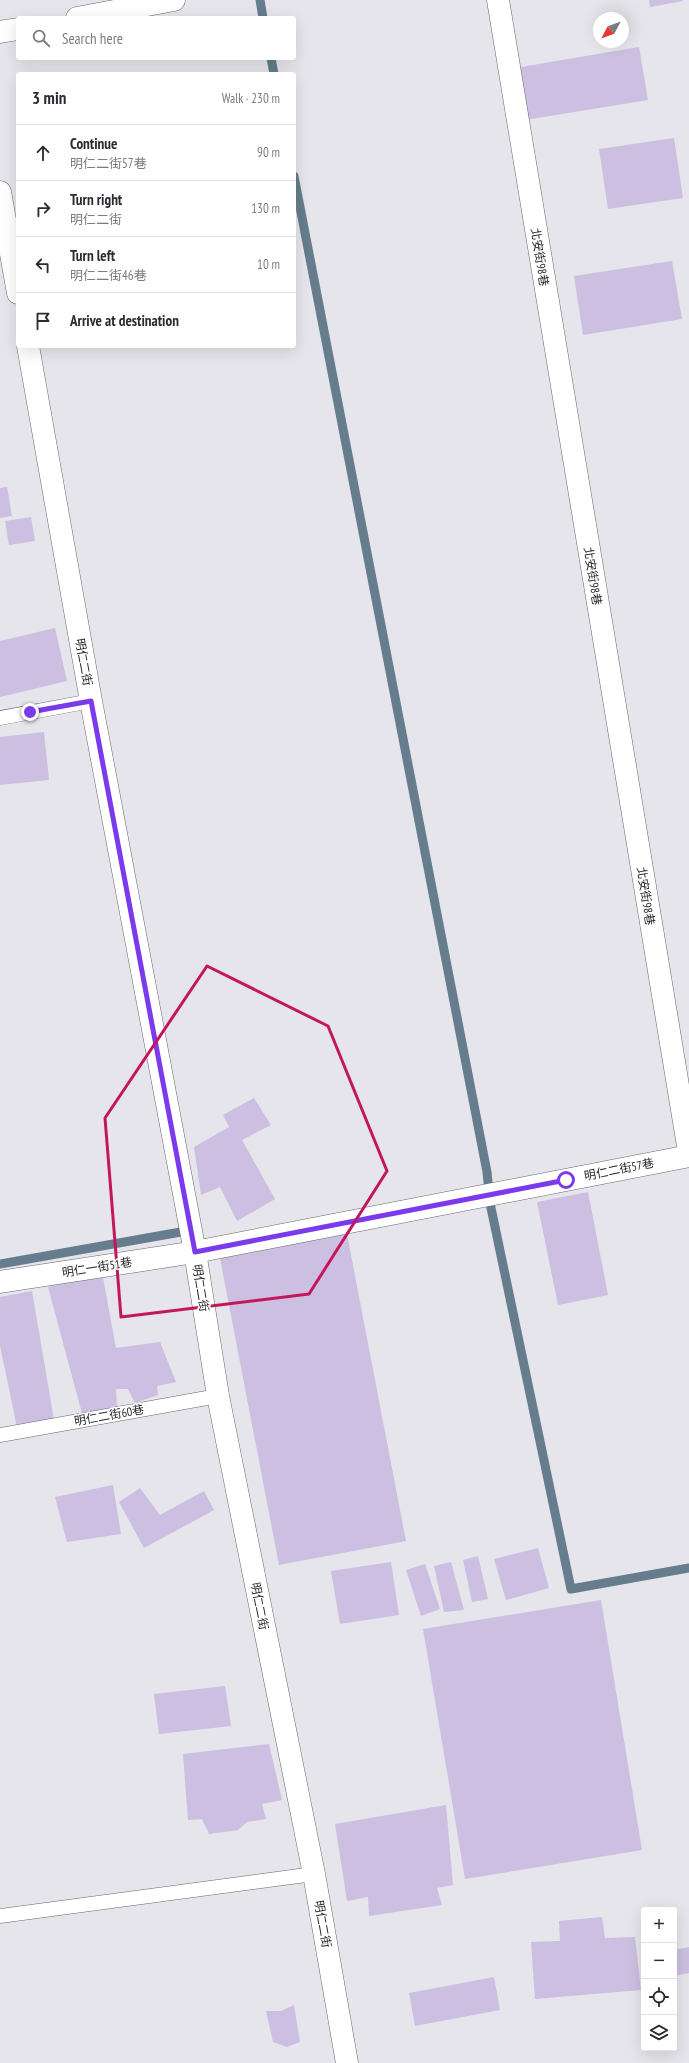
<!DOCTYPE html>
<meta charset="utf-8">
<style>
:root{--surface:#fff;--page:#f2f2f3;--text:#2b2b33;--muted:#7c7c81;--line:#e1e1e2}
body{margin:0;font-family:"PT Sans Narrow","Noto Sans TC",sans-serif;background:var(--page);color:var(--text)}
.controls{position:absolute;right:12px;bottom:12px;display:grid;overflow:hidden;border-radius:4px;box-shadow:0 4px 16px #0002}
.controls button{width:36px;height:36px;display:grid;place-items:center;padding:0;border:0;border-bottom:1px solid var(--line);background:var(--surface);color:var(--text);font:20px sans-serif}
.compass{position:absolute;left:593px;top:12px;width:36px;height:36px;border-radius:50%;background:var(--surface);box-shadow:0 4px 16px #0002;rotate:229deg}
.stop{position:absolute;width:12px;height:12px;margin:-9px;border:3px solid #7c3aed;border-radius:50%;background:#fff}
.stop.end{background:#7c3aed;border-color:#fff;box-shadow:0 1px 4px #0008}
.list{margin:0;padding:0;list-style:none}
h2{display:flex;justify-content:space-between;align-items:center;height:52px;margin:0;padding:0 16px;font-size:17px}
h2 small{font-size:13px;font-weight:400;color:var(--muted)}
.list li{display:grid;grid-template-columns:26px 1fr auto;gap:12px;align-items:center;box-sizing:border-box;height:56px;padding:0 16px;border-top:1px solid var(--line)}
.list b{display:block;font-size:15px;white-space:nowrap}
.list p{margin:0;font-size:13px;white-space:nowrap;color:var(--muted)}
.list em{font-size:13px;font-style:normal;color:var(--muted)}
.icon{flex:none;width:22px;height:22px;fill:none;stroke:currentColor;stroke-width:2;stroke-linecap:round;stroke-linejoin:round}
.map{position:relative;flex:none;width:689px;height:2063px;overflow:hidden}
.search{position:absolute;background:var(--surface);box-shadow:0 4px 16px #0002;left:16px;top:16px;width:280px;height:44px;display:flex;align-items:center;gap:10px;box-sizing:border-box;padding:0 14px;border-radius:4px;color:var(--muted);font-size:15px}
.panel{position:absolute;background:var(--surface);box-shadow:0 4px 16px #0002;left:16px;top:72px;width:280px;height:276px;border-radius:4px}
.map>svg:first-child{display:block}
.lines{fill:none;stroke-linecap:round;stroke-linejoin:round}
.stream{stroke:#657d8c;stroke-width:9}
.building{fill:#ccbfe1}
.lane-casing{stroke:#67666c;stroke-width:15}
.street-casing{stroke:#67666c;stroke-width:23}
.lane{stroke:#fff;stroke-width:14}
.street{stroke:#fff;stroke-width:22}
.route{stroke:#7c3aed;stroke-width:5}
.marked{fill:none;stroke:#c2185b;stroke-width:3;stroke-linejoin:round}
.labels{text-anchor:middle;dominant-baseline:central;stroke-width:3;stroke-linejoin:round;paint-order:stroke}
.street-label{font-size:12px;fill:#28282a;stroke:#fff}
</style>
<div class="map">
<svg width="689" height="2063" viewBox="0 0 689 2063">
<rect width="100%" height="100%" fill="#e5e5eb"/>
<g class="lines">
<g class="stream">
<path d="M260,0l3,18"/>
<path d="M271,58l3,16"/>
<path d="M294,176l193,996 3,31 81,386 118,-21"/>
<path d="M0,1264l192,-34"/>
</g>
</g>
<g class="building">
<path d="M649,0h33l1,1 -33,6z"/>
<path d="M639,47l9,53 -123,20 -10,-52z"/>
<path d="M674,138l9,60 -75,11 -9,-60z"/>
<path d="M672,261l10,58 -99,16 -9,-59z"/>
<path d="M7,487l5,29 -12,2v-30z"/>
<path d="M31,517l4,24 -26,4 -4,-24z"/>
<path d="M55,628l12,53 -67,16v-56z"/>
<path d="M44,732l5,48 -49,5v-48z"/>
<path d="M254,1098l17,27 -29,15 33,59 -38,22 -17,-34 -19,8 -7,-48 35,-20 -6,-12z"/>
<path d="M588,1192l20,103 -50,10 -21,-103z"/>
<path d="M346,1229l60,312 -127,24 -60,-312z"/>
<path d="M102,1272l14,76 44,-6 16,40 -19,4 1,9 -23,8 -7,-14h-12l1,19 -34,9 -35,-130z"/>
<path d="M32,1291l22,129 -37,7 -17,-81v-49z"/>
<path d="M113,1485l8,49 -54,8 -12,-45z"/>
<path d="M140,1488l20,27 44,-24 10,19 -70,38 -25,-46z"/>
<path d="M538,1548l11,40 -43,12 -12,-41z"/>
<path d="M478,1556l10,43 -16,3 -9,-42z"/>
<path d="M391,1562l8,53 -59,9 -9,-53z"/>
<path d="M451,1562l13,48 -20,2 -10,-46z"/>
<path d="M425,1564l15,45 -19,7 -15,-46z"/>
<path d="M601,1600l41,250 -177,29 -42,-250z"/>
<path d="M225,1686l6,40 -72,8 -5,-40z"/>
<path d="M269,1744l13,56 -20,4 4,15 -19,3 -9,8 -29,4 -7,-15 -14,1 -5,-66z"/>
<path d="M446,1805l7,80 -16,3 5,17 -73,11 -1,-19 -21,4 -12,-77z"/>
<path d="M602,1917l3,21 30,-1 6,53 -106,9 -4,-57 29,-1 -1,-20z"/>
<path d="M689,1947v26l-15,3v-26z"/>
<path d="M494,1977l6,33 -85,16 -6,-33z"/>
<path d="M294,2005l6,37 -13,5 -14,-5 -7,-31h15z"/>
</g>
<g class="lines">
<g class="lane-casing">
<g id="lane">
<path d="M0,718l91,-17"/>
<path d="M0,1435l218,-39"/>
<path d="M0,1916l314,-42"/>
</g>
</g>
<g class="street-casing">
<g id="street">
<path d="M498,0l191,1152"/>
<path d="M77,18l97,-18"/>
<path d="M0,32l18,-3"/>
<path d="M0,192l18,101"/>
<path d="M28,346l63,355 104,551 23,144 96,478 33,189"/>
<path d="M0,1282l195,-30 494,-96"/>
</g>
</g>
<use href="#lane" class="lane"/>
<use href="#street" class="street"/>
</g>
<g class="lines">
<path class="route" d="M30,712l61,-11 104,551 371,-72"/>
</g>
<path class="marked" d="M207,966l121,60 59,145 -78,123 -188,23 -16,-199z"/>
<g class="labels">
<g class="street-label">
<text transform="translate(540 257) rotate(81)">北安街98巷</text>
<text transform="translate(593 576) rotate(81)">北安街98巷</text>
<text transform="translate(84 662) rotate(80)">明仁二街</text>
<text transform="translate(646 896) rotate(81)">北安街98巷</text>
<text transform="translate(619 1169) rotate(-11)">明仁二街57巷</text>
<text transform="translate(97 1267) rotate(-9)">明仁一街51巷</text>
<text transform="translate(201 1288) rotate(81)">明仁二街</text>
<text transform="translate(109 1415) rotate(-10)">明仁二街60巷</text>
<text transform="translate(260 1606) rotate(79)">明仁二街</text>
<text transform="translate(323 1924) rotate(80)">明仁二街</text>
</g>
</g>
</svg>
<div class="controls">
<button>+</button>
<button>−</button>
<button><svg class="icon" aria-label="locate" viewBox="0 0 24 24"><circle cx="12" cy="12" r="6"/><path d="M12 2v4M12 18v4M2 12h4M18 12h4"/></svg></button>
<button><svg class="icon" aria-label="layers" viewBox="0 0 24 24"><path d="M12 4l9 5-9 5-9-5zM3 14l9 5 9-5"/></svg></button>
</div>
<svg class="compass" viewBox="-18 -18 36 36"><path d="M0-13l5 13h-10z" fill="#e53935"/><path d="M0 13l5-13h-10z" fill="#7c7c81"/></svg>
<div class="stop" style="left:566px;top:1180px"></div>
<div class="stop end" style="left:30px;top:712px"></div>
<div class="search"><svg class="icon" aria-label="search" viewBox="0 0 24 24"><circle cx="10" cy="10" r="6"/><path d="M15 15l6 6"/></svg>Search here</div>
<section class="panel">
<h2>3 min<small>Walk · 230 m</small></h2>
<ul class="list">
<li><svg class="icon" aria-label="ahead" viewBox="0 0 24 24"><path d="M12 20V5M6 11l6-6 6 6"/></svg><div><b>Continue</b><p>明仁二街57巷</p></div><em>90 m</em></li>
<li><svg class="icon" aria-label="right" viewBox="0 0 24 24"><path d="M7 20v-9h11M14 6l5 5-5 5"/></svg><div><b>Turn right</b><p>明仁二街</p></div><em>130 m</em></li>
<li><svg class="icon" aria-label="left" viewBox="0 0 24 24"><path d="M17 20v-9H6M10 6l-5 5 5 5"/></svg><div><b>Turn left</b><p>明仁二街46巷</p></div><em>10 m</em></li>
<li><svg class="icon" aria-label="arrive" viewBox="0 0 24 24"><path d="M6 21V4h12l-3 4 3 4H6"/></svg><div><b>Arrive at destination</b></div></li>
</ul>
</section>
</div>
